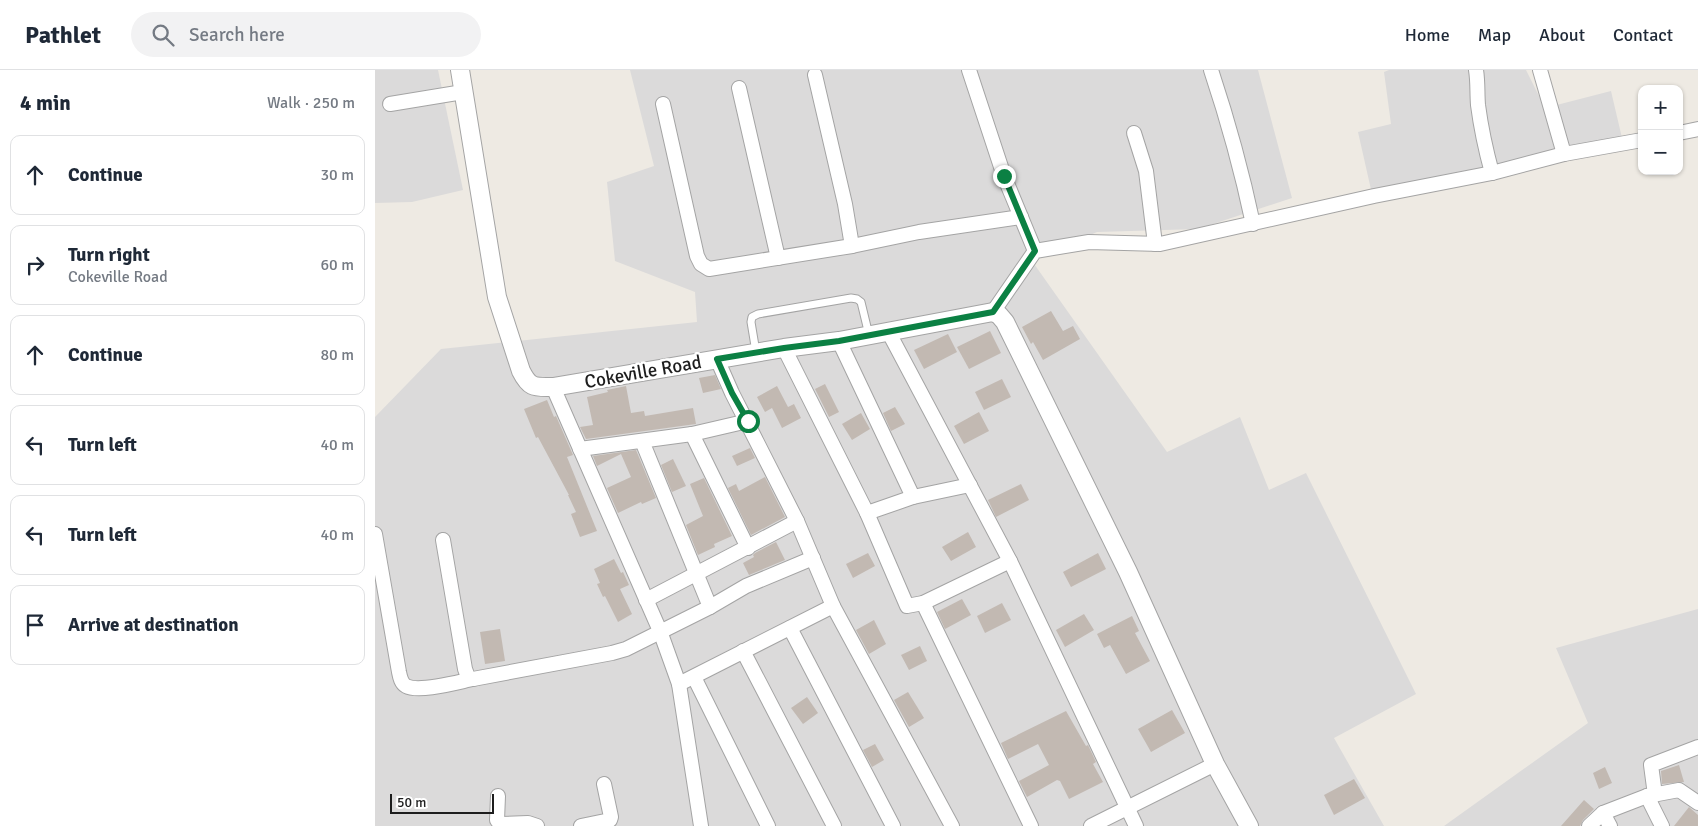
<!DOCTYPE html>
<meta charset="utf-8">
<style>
:root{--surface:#fff;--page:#f2f2f3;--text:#1f2937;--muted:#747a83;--line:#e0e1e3}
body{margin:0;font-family:Signika,sans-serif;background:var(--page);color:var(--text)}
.controls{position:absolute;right:15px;top:15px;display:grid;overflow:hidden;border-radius:10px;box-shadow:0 1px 4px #0004}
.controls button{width:45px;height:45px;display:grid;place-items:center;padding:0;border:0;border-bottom:1px solid var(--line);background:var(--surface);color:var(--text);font:25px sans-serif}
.scale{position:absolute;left:15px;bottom:12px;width:104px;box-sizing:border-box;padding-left:5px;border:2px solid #1d1d1d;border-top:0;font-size:14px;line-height:18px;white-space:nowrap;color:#1d1d1d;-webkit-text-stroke:4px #fff;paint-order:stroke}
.stop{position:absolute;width:15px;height:15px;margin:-11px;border:4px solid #0b8043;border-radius:50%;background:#fff}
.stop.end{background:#0b8043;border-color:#fff;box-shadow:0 1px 5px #0008}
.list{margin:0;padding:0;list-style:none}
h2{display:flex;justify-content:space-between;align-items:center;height:65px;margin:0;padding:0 20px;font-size:21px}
h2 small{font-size:16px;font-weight:400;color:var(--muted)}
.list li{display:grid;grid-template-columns:32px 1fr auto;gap:15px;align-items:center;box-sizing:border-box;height:80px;margin:0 10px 10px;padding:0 10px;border:1px solid var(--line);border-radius:10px}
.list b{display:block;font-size:19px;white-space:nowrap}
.list p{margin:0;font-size:16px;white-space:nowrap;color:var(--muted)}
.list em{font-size:16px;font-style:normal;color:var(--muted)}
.icon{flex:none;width:28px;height:28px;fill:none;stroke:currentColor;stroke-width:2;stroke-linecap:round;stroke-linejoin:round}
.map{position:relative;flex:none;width:1323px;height:756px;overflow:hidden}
header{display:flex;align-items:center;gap:30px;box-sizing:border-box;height:70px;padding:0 25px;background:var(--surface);border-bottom:1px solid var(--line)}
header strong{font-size:24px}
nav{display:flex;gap:28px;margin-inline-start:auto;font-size:18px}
.search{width:350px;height:45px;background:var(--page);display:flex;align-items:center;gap:12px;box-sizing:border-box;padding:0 18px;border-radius:28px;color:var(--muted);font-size:19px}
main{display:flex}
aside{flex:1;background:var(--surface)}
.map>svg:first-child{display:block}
.residential{fill:#dbdada}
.building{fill:#c2b9b2}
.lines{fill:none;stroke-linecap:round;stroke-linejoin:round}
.service-casing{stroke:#a4a4a4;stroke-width:9}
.minor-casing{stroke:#a4a4a4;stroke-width:16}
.tertiary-casing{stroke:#a4a4a4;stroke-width:20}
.service{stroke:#fff;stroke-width:7}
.minor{stroke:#fff;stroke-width:14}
.tertiary{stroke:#fff;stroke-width:18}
.route{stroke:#0b8043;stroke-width:6}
.labels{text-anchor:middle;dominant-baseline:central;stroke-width:5;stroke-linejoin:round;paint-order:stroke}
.street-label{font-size:19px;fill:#1d1d1d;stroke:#fff}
</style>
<header>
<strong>Pathlet</strong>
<div class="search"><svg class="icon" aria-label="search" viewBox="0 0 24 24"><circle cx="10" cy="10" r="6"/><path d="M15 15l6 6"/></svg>Search here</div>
<nav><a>Home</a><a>Map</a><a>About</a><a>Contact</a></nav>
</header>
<main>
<aside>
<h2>4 min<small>Walk · 250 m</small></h2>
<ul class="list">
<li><svg class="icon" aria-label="ahead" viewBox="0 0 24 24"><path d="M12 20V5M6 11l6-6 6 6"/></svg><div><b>Continue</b></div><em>30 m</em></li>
<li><svg class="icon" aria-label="right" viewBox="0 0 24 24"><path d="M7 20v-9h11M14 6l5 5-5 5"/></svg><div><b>Turn right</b><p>Cokeville Road</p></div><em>60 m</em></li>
<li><svg class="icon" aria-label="ahead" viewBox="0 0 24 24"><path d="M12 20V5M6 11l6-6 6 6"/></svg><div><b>Continue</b></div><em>80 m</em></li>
<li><svg class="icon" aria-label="left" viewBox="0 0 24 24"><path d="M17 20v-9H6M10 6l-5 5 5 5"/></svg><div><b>Turn left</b></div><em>40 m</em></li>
<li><svg class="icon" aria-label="left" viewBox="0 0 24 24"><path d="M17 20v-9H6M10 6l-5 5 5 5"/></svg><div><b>Turn left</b></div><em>40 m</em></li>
<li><svg class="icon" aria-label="arrive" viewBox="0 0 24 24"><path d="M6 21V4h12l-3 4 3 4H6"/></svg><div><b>Arrive at destination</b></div></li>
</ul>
</aside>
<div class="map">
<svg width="1323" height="756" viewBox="0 0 1323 756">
<rect width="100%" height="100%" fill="#eeeae3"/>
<g class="residential">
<path d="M0,0h63l25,120 -51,12 -37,1z"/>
<path d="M255,0h628l34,128 -94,31 -101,3 -65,29 135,191 73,-35 29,73 37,-17 110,221 -82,44 50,88h-1009v-409l66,-68 256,-27 -2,-30 -80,-31 -8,-79 47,-16z"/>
<path d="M1014,0h137l19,38 66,-17 11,47 -250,56 -14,-62 33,-8 -7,-52z"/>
<path d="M1323,539v217h-254l144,-103 -32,-75z"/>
</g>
<g class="building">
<path d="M676,241l12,20 10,-5 7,13 -37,21 -10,-18 -2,2 -9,-17z"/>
<path d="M615,261l11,22 -32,16 -12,-22z"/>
<path d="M573,264l9,18 -33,17 -10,-19z"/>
<path d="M340,305l6,14 -18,4 -4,-15z"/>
<path d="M627,309l9,18 -27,13 -9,-18z"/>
<path d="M450,314l14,28 -10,5 -14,-28z"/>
<path d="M251,316l5,27 13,-2 1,5 48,-8 3,16 -110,15 -6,-12 13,-2 -6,-28 21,-5 -1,-2z"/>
<path d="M402,316l11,21 6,-3 7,14 -19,10 -10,-20 -7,4 -8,-15z"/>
<path d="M172,330l7,17 2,-1 17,39 -6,2 30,74 -17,6 -9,-23 5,-2 -8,-17h1l-31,-58 -2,1 -12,-29z"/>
<path d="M520,337l10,17 -14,7 -8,-18z"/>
<path d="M604,342l10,19 -25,13 -10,-18z"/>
<path d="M486,343l9,16 -18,11 -10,-16z"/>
<path d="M375,378l5,10 -18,8 -5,-10z"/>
<path d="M261,380l20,48 -14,6 -1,-2 -23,11 -11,-25 24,-11 -10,-23 -24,12 -4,-10z"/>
<path d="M298,389l13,27 -14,6 -11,-27z"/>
<path d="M390,407l20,40 -34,18 -23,-47 8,-4 3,7z"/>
<path d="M329,408l28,58 -18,8 1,3 -17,8 -12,-30 17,-9 -13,-32z"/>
<path d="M646,414l8,16 -33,17 -8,-17z"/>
<path d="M593,462l8,15 -25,14 -9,-14z"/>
<path d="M401,472l9,18 -36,15 -6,-12 11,-6 -1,-2 2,-2z"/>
<path d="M493,483l7,13 -22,12 -7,-14z"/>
<path d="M723,483l8,16 -35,18 -8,-15z"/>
<path d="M239,489l7,14 2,-1 6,13 -9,4 12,25 -14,8 -13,-26 -2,1 -6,-13 3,-1 -6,-14z"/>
<path d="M587,529l9,16 -26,14 -8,-17z"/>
<path d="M627,533l9,17 -26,13 -8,-17z"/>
<path d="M709,544l10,16 -29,17 -9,-17z"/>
<path d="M757,546l7,15 -4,2 15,28 -24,13 -16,-29 -6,3 -7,-14z"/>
<path d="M499,550l12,24 -17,10 -13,-24z"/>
<path d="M125,559l5,32 -20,3 -5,-32z"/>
<path d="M545,576l7,15 -18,9 -8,-15z"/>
<path d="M533,622l16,26 -15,9 -15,-27z"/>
<path d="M432,627l11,16 -15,11 -12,-16z"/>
<path d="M797,640l13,23 -34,19 -13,-23z"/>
<path d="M691,641l20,35 2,-1 8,17 -3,2 10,18 -34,17 -9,-18 -3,-1 -30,17 -8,-16 30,-16 -11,-21 -30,15 -7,-16z"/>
<path d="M500,674l9,16 -12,7 -9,-17z"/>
<path d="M1304,695l5,17 -22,2 -1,-13z"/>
<path d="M1230,697l7,16 -13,6 -6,-16z"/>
<path d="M979,709l11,19 -31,17 -10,-20z"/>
<path d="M1209,730l10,9 -11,11 -3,6h-19z"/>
<path d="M1314,737l9,8v11h-24z"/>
</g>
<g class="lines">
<g class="service-casing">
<path id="service" d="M381,282l-5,-30 1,-5 6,-3 93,-16 6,1 4,3 8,33"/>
</g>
<g class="minor-casing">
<g id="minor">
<path d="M594,0l35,106 31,75"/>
<path d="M836,0c17,51 31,102 42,154"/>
<path d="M1101,0c2,12 1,23 2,35 3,23 8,46 14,68"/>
<path d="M1165,0l24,84"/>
<path d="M440,5l30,129 7,42"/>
<path d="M364,18l39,170"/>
<path d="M15,34l73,-12"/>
<path d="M288,34l34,152 4,8 8,5 143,-23 67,-14 102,-15"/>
<path d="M759,63l12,38 9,73"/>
<path d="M1304,63l19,-4"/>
<path d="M618,242l42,-61 54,-9 71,2 214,-48 118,-23 72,-19 78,-14"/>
<path d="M513,261l122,230 126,265"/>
<path d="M464,271l74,156"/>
<path d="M409,278l83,165 40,93 16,-3 87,-42"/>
<path d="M342,289l15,34 65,128 36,85 119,220"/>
<path d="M178,317l107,244 19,53 22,142"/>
<path d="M317,364l56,114"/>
<path d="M267,371l68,166"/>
<path d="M205,379l112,-15 56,-13"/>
<path d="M492,443l46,-16 57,-12"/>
<path d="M0,464l24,138c1,5 2,11 7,14 13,7 52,-4 67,-7"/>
<path d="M68,470l22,129 3,8 5,2 139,-26 14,-4 84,-42 36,-21 67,-28"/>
<path d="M271,530l151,-79"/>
<path d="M548,533l108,223"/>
<path d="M415,558l103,198"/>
<path d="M368,581l91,175"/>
<path d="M319,607l74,149"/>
<path d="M304,614l154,-78"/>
<path d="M1280,725l-4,-30 47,-18"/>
<path d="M123,726l-1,24 3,4 28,-1 9,3"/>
<path d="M1272,726l15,30"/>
<path d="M1228,743l7,13"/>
<path d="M206,756l29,-6 1,-3 -7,-33"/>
<path d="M716,756l124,-62"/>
<path d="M1214,756l14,-13 44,-17 32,-6 19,13"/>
</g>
</g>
<g class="tertiary-casing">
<path id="tertiary" d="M85,0l37,227 24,74c9,18 14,16 32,16l231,-39 55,-7 154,-29 6,3 6,7 123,250 87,192 34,62"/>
</g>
<use href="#service" class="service"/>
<use href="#minor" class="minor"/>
<use href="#tertiary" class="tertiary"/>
</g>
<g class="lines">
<path class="route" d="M373,351l-16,-28 -15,-34 67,-11 55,-7 154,-29 42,-61 -31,-75"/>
</g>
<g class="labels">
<g class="street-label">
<text transform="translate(268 302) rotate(-10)">Cokeville Road</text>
</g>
</g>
</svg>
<div class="controls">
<button>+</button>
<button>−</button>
</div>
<div class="scale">50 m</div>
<div class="stop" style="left:373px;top:351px"></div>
<div class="stop end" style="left:629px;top:106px"></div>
</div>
</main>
